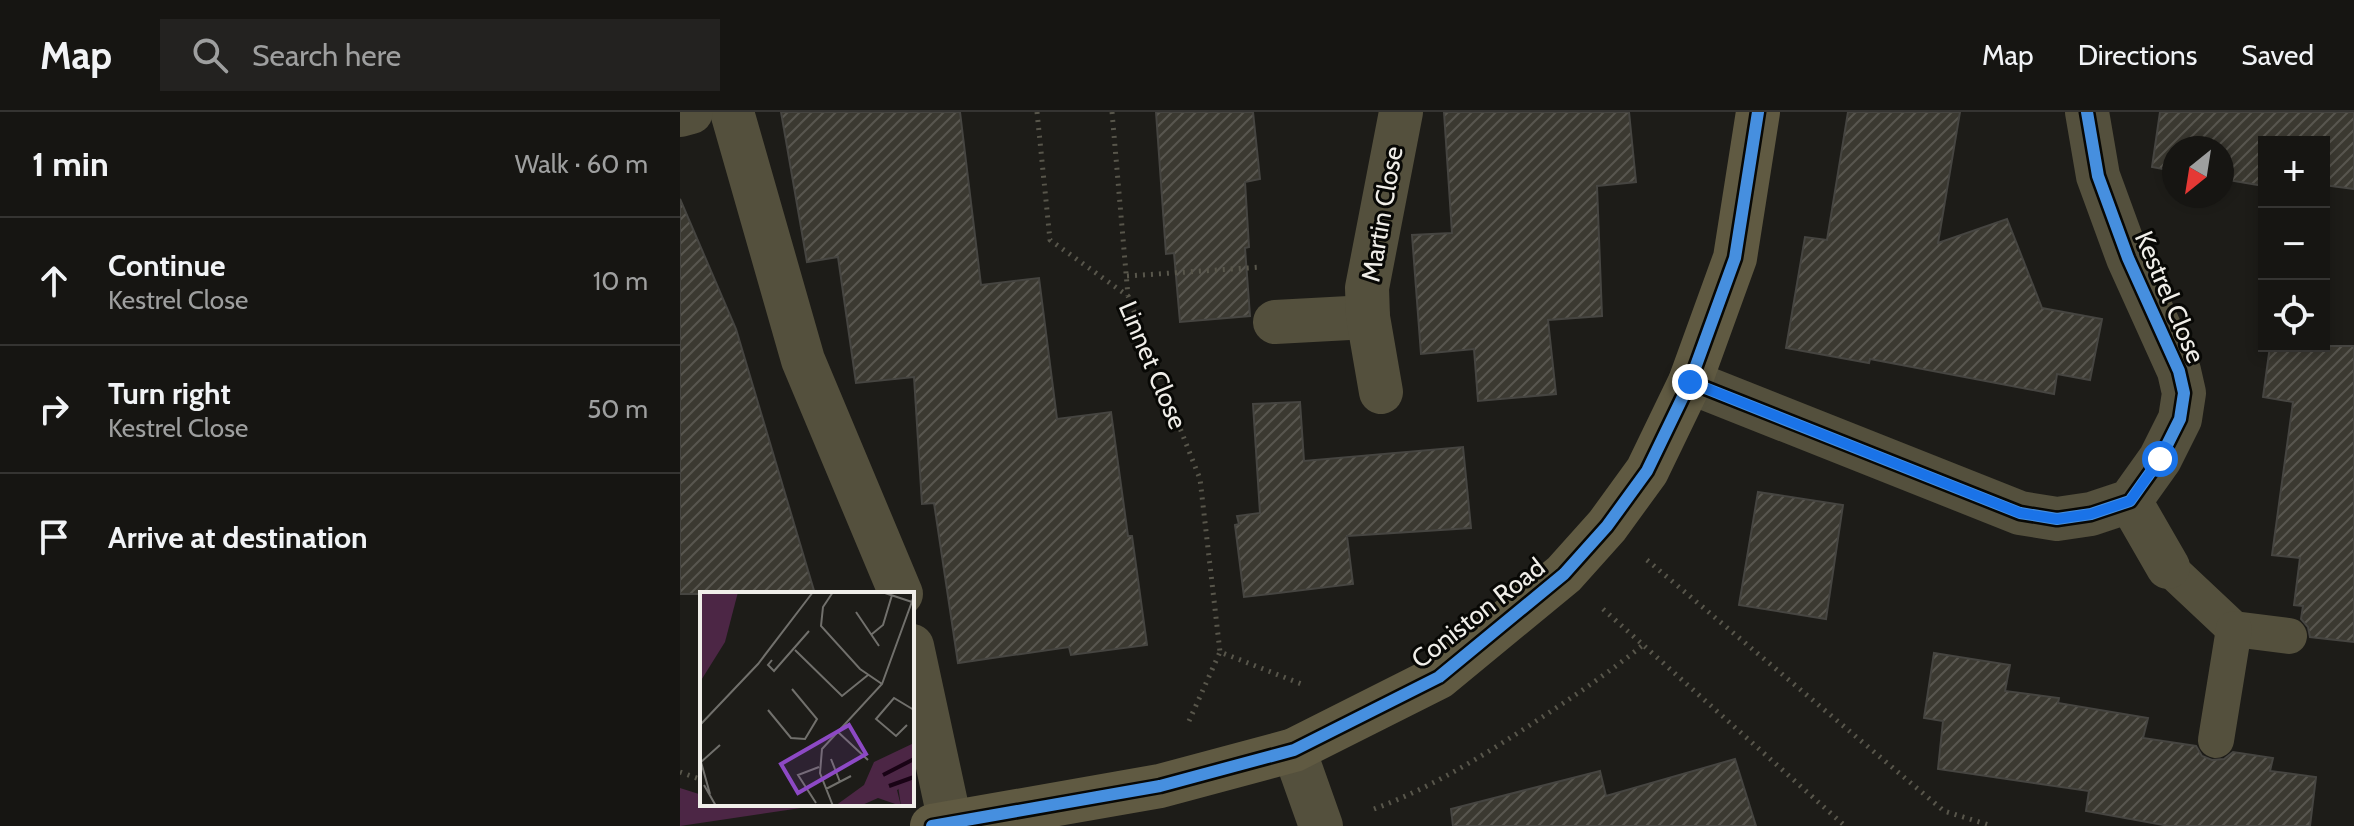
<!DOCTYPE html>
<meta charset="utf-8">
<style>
:root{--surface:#161512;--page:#232220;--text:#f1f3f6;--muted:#9e9f9f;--line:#353432}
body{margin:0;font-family:Cabin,sans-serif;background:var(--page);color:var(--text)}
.controls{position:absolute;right:24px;top:24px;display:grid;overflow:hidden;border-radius:0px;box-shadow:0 4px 12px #0003}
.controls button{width:72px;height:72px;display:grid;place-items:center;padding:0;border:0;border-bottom:2px solid var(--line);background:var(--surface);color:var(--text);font:40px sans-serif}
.compass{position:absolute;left:1482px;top:24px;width:72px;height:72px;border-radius:50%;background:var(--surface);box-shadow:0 4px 12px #0003;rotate:210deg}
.stop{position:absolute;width:24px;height:24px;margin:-18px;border:6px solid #1a73e8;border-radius:50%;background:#fff}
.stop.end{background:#1a73e8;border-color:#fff;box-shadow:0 2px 8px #0008}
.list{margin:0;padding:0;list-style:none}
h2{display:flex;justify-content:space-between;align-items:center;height:104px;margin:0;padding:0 32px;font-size:34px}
h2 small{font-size:26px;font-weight:400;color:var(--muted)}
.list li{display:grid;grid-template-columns:52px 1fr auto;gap:24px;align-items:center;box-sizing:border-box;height:128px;padding:0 32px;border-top:2px solid var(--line)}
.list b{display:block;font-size:30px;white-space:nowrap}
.list p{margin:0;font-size:26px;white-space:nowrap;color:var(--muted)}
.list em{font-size:26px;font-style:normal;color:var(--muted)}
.icon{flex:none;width:44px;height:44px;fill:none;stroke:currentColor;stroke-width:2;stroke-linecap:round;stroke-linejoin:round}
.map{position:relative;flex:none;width:1674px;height:714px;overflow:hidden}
header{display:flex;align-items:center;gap:48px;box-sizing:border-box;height:112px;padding:0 40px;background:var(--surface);border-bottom:2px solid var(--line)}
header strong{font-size:38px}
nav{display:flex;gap:44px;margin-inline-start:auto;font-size:28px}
.search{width:560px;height:72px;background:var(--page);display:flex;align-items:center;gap:20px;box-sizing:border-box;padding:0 28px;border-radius:0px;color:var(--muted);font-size:30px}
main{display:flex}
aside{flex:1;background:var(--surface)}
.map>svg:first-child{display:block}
.grass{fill:#4c2645}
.building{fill:url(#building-hatch);stroke:#464541;stroke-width:2}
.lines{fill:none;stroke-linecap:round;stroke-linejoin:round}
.path{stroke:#58564b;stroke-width:5;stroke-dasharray:2 6;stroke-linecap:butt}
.lane{stroke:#54503d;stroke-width:36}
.street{stroke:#54503d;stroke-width:44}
.secondary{stroke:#605a42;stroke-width:44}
.cycleway-casing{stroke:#080805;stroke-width:17}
.cycleway{stroke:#468fdf;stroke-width:12}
.route{stroke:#1a73e8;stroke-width:10}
.labels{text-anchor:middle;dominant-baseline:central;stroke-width:6;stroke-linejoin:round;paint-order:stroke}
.street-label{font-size:26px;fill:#f0eee9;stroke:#080805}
.inset-river{fill:none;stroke:#190315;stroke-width:4}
.inset-road{fill:none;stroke:#71706c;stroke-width:2}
.view{fill:#8d49c5;fill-opacity:0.15;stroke:#8d49c5;stroke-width:4}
.inset-edge{fill:none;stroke:#f0eee9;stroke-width:4}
</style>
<header>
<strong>Map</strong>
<div class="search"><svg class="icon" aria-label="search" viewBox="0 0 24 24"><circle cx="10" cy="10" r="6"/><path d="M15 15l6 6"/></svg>Search here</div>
<nav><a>Map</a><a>Directions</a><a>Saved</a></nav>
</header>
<main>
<aside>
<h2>1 min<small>Walk · 60 m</small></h2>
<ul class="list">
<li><svg class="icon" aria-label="ahead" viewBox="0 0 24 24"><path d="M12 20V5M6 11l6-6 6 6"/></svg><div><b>Continue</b><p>Kestrel Close</p></div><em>10 m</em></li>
<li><svg class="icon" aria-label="right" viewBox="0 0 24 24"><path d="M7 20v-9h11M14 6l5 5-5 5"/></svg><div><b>Turn right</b><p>Kestrel Close</p></div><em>50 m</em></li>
<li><svg class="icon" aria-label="arrive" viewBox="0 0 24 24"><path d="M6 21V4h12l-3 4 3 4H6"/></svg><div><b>Arrive at destination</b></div></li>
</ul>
</aside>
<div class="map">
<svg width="1674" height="714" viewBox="0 0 1674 714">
<defs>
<pattern id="building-hatch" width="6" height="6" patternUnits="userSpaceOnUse" patternTransform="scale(2)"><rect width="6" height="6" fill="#3b3931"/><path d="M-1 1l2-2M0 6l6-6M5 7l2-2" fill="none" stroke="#58564f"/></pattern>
</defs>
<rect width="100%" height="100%" fill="#1d1c18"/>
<path class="grass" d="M0,676l22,7v9l33,2 93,-2 -148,22z"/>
<g class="building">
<path d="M101,0h179l21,173 58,-7 18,141 54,-7 17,124h4l15,109 -76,10 -2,-8 -111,16 -24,-160 -12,1 -8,-127 -58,6 -18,-126 -31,5z"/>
<path d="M476,0h97l7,67 -15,3 4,65 -4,1 5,68 -70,6 -6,-69 -8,1z"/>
<path d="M764,0h185l7,70 -39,4 5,130 -54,4 8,74 -78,7 -4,-52 -53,5 -9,-119 40,-2z"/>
<path d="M1168,0h112l-22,131 69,-24 35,89 60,11 -12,61 -33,-6 -3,20 -184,-35 -1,4 -83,-15 19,-111 22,3z"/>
<path d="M1480,0h194v77l-30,-4v-43h-60v44l-42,-7v-31h-48v23l-22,-4z"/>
<path d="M0,87l56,130 79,265h-135z"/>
<path d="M1590,234h84v296l-44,-5 -2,-10 -7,-8 2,-13 -9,-1 6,-47 -28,-3 21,-153 -30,-5z"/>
<path d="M620,290l4,59 159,-14 8,81 -124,8 6,48 -109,13 -9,-72 4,-1 -2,-8 23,-3 -7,-109z"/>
<path d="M1078,380l85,13 -17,114 -87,-14z"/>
<path d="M1254,541l76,12 -5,26 54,7 -1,5 90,15 -5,20 53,8 6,10 10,4 12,-1 9,-7 40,6 -3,13 46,6 -6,49h-141l-83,-15 3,-20 -151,-22 5,-48 -19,-3z"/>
<path d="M1055,647l21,67h-303l-2,-17 149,-38 6,25z"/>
</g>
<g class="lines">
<g class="path">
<path d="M357,0l13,128 78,56 72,183 20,173"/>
<path d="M432,0l16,184"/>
<path d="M447,164l135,-9"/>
<path d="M967,448l297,251 48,15"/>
<path d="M923,497l242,217"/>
<path d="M509,609l31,-69 84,33"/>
<path d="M0,660l22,8"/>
<path d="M694,697c54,-20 104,-50 153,-82 40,-26 79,-52 116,-82"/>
</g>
<g class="lane">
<path d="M1488,455l66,62 55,7"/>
<path d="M1536,628l18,-111"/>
</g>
<g class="street">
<path d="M52,0l71,248 98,234"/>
<path d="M0,3l11,-3"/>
<path d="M595,210l93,-5"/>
<path d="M1010,270l330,131 37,6 34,-5 39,-13 30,-42 20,-40 4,-26 -5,-22 -51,-113 -30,-82 -11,-64"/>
<path d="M701,280l-13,-75 -1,-29 34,-176"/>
<path d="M1450,389l38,66"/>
<path d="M232,534l38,176"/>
<path d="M614,638l27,76"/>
</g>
<path class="secondary" d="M252,714l228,-40 134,-36 145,-73 125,-103 43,-48 40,-55 43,-89 45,-124 23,-146"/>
<g class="cycleway-casing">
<g id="cycleway">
<path d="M1010,270l330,131 37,6 34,-5 39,-13 30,-42 20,-40 4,-26 -5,-22 -51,-113 -30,-82 -11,-64"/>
<path d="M252,714l228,-40 134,-36 145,-73 125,-103 43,-48 40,-55 43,-89 45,-124 23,-146"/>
</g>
</g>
<use href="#cycleway" class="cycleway"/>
</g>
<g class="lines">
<path class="route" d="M1010,270l330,131 37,6 34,-5 39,-13 30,-42"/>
</g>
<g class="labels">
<g class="street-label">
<text transform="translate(702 102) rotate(-80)">Martin Close</text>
<text transform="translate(1490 185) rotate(67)">Kestrel Close</text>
<text transform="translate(473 253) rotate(67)">Linnet Close</text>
<text transform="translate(798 501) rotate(-38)">Coniston Road</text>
</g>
</g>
<g transform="translate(20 480)">
<rect width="214" height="214" fill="#1d1c18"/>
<path d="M0,0h38l-13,50 -25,40z" fill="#4c2645"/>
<path d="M214,151v37l-17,10 4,16 -23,-8 -18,8h-25l29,-21 10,-23z" fill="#4c2645"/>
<path d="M214,188v26h-13l-3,-20z" fill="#4c2645"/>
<path class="inset-river" d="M183,183l31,-16M189,194l25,-9"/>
<path class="inset-road" d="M133,0l-10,15 -2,19 39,43 22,15M182,0l30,10M156,20l23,34M172,42l11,-9 9,-30M95,58l47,46 26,-21M72,68l-4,5 6,6 35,-40M68,118l23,28 14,1 12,-20 -25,-30M0,133l58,-61 55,-72M207,133l-11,11 -20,-17 18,-21 20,12M138,140l30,28M131,167l9,23M4,193l12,21M126,197l25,-13M10,202l-9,-32 19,-17M116,211l-18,-28 21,-8M133,214l-13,-33 2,-24 60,-65 32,-88"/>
<path class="view" d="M149,133l17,29 -68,39 -17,-29z"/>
<rect width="214" height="214" class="inset-edge"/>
</g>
</svg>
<div class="controls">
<button>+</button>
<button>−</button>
<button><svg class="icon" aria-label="locate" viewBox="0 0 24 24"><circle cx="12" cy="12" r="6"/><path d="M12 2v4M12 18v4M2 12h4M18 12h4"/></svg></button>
</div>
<svg class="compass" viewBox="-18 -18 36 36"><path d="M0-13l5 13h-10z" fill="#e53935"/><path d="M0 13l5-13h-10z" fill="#9e9f9f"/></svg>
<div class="stop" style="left:1480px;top:347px"></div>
<div class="stop end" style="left:1010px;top:270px"></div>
</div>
</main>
